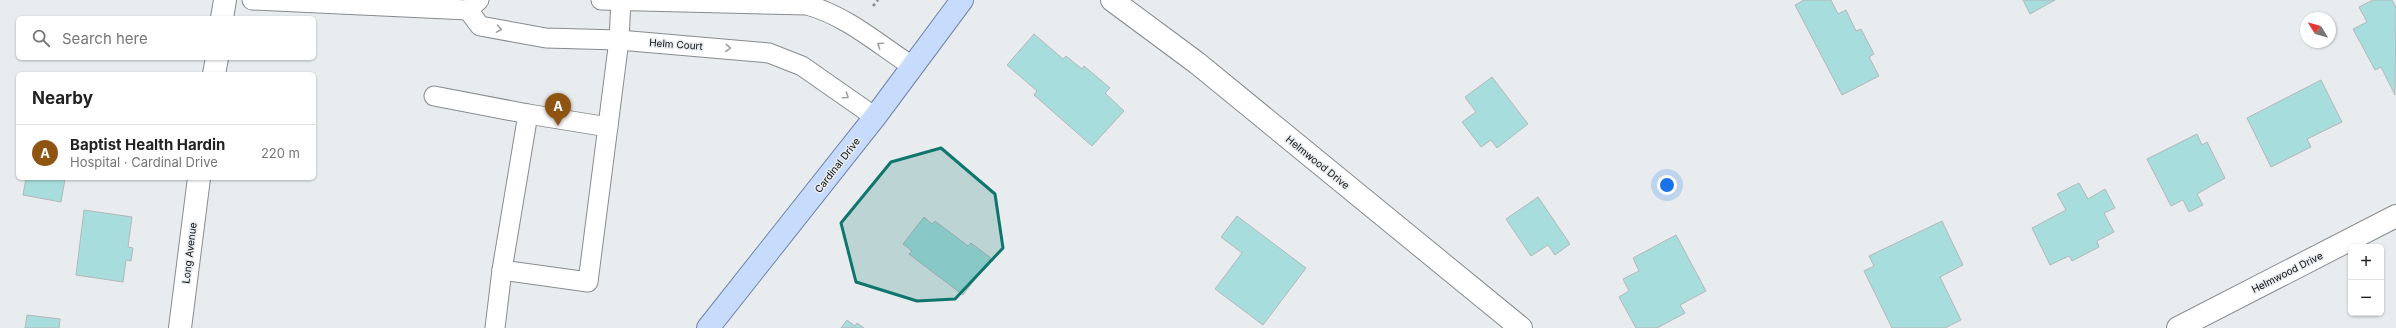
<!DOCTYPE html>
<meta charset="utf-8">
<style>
:root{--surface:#fff;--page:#f2f2f2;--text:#222;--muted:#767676;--line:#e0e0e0;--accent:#8f5411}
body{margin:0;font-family:Inter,sans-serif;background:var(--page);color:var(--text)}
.controls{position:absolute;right:12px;bottom:12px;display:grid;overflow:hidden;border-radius:6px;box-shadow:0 1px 3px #0004}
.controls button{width:36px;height:36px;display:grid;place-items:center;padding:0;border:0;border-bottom:1px solid var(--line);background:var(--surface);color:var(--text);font:20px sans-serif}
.compass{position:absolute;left:2300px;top:12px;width:36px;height:36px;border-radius:50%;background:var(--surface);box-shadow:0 1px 3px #0004;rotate:307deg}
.you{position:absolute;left:1667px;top:185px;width:14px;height:14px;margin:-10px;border:3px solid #fff;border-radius:50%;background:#1a73e8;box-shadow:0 0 0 6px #1a73e833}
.badge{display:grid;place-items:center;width:26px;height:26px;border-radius:50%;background:var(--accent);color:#fff;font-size:13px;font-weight:700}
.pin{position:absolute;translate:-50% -33px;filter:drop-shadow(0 1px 2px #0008)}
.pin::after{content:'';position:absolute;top:21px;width:14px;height:12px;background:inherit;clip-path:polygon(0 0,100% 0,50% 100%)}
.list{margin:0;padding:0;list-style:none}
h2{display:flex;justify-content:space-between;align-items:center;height:52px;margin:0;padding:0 16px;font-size:17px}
h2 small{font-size:13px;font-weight:400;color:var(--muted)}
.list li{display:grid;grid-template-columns:26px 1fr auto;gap:12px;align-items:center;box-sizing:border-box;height:56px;padding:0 16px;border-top:1px solid var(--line)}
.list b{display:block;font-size:15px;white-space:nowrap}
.list p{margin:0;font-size:13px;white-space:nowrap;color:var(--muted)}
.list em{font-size:13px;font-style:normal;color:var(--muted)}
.icon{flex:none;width:22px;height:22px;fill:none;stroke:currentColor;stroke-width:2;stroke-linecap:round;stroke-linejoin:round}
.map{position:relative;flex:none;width:2396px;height:328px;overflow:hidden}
.search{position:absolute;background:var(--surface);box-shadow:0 1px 3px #0004;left:16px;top:16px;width:300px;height:44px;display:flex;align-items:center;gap:10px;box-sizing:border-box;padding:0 14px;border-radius:6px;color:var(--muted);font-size:15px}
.panel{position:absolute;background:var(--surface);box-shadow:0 1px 3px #0004;left:16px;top:72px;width:300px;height:108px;border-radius:6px}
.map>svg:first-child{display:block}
.building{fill:#a7dddc;stroke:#b4b8b8}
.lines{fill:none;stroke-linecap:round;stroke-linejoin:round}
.service-casing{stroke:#888b8d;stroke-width:21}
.minor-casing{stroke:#888b8d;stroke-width:24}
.primary-casing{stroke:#6e84a8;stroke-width:24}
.path{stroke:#858789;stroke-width:2.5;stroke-dasharray:3 3;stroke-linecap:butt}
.service{stroke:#fff;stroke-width:19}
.minor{stroke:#fff;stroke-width:22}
.primary{stroke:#c7dcfd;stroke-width:22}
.oneway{stroke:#9e9f9f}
.marked{fill:#0f766e;fill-opacity:0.2;stroke:#0f766e;stroke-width:3;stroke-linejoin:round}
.labels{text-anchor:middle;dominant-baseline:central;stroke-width:3;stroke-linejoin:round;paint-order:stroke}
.street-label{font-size:10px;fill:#0d0e0f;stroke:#e8ecee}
</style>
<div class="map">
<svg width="2396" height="328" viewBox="0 0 2396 328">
<rect width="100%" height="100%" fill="#e8ecee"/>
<g class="building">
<path d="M1804,0h27l7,14 8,-4 10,21 5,-2 13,25 -5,3 10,19 -37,19 -47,-90z"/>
<path d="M2023,0h32l-25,14z"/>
<path d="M2373,0h19l4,7 -1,88 -14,-28 -6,3 -22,-41 14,-7 -8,-15z"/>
<path d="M1034,34l29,25 3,-3 16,13 2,-3 26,22 -5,5 19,18 -32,35 -58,-51 3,-4 -30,-26z"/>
<path d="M1492,77l36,47 -31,24 -6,-8 -10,7 -19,-25 14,-10 -11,-15z"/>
<path d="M2321,80l21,42 -35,17 4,8 -40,20 -24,-49z"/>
<path d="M2197,134l5,11 5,-3 18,36 -28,16 6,11 -14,7 -6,-12 -12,6 -24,-47z"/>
<path d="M26,178l39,1 -4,23 -38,-7z"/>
<path d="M2079,183l9,16 17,-10 10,19 -11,5 10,19 -17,9 2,6 -27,14 -3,-5 -19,9 -18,-37 34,-18 -9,-16z"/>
<path d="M1538,197l32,47 -15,11 -7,-10 -17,11 -25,-37z"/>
<path d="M84,210l48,7 -4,30 5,1 -2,13 -5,-1 -3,22 -47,-7z"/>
<path d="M1237,216l69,52 -43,57 -48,-36 27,-36 -21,-16z"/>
<path d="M924,217l8,7 3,-3 33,25 3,-3 20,15 -28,37 -54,-41 3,-3 -9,-7z"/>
<path d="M1942,221l21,44 -23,12 21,43 -16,8h-53l-28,-57 10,-5 -5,-10z"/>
<path d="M1676,235l30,56 -26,14 5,8 -28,15h-21l-17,-31 10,-6 -6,-12 16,-8 -6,-13z"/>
<path d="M27,315l33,4 -1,9h-34z"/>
<path d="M847,320l8,6 2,-3 7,5h-23z"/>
</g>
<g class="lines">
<g class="service-casing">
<g id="service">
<path d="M252,0l216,10 11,-10"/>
<path d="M601,0l206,5c40,11 71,39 105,61"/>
<path d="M468,10l12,16 66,12 73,2 150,13 33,13 73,51"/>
<path d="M434,96l94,18 -26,156 -7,58"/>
<path d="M528,114l80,13"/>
<path d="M502,270l86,12 31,-242 2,-40"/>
</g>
</g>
<g class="minor-casing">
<g id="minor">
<path d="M1112,0l85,63 324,265"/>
<path d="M222,18l3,-18"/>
<path d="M214,74l3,-16"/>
<path d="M180,328l19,-150"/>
<path d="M2178,328l218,-112"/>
</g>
</g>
<g class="primary-casing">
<path id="primary" d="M708,328l167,-211 87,-117"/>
</g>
<path class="path" d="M873,6l5,-6"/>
<use href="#service" class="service"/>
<use href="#minor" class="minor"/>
<use href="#primary" class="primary"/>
</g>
<defs><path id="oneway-chevron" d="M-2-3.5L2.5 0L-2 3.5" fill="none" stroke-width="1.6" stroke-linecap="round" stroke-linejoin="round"/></defs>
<g class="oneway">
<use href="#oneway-chevron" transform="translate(499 29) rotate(10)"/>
<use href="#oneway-chevron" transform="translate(880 45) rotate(-145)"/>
<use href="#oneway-chevron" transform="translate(728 48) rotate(4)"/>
<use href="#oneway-chevron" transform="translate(846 96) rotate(35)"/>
</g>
<path class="marked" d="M941,148l54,46 8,54 -48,51 -38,2 -61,-19 -15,-59 50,-61z"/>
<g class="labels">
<g class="street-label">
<text transform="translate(676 44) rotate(4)">Helm Court</text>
<text transform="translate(1318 162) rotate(39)">Helmwood Drive</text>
<text transform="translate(837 165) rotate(-52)">Cardinal Drive</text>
<text transform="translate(189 253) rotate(-83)">Long Avenue</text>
<text transform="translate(2287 272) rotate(-27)">Helmwood Drive</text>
</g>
</g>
</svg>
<div class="controls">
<button>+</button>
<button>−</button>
</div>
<svg class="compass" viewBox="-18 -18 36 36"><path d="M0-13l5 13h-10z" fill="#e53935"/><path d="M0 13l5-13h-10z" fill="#767676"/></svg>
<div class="you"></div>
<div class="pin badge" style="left:558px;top:126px">A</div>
<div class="search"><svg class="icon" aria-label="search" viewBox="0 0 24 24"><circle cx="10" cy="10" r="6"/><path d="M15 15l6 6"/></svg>Search here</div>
<section class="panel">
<h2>Nearby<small></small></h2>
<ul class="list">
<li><span class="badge">A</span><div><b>Baptist Health Hardin</b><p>Hospital · Cardinal Drive</p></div><em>220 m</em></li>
</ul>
</section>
</div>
